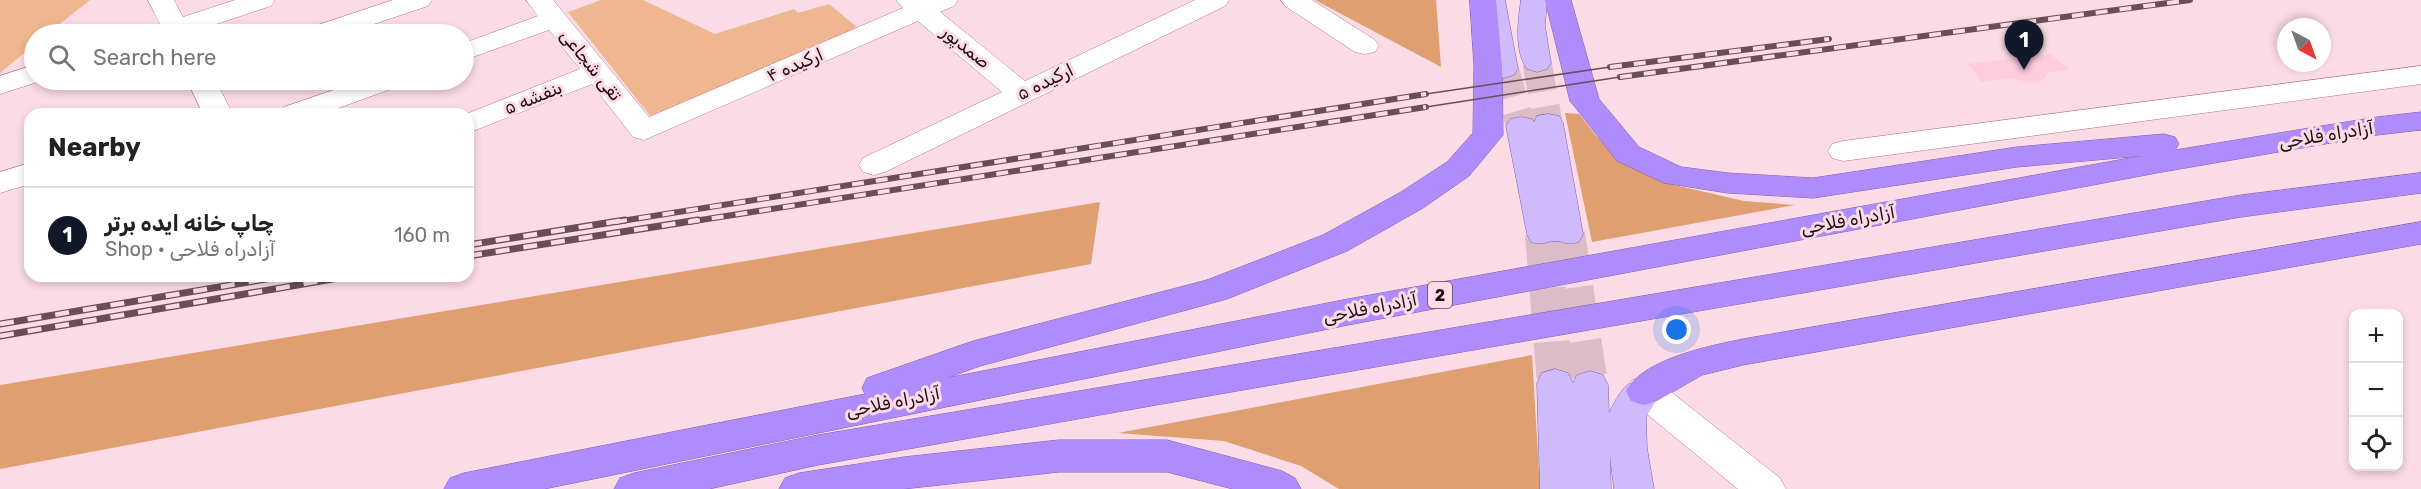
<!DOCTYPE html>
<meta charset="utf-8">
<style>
:root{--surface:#fff;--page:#f6f6f6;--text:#222;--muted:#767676;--line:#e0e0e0;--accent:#111827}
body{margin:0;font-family:Rubik,"Noto Naskh Arabic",sans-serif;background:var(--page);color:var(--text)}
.controls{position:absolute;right:18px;bottom:18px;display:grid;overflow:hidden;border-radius:12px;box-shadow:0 3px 9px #0003}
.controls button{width:54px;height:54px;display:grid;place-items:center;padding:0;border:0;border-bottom:2px solid var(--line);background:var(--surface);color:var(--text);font:30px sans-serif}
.compass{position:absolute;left:2277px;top:18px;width:54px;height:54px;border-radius:50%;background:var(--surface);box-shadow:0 3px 9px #0003;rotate:139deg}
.you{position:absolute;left:1677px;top:330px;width:21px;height:21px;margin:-15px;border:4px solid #fff;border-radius:50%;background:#1a73e8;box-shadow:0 0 0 9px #1a73e833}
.badge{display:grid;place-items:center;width:39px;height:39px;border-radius:50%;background:var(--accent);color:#fff;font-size:20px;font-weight:700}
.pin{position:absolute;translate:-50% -50px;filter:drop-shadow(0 2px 3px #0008)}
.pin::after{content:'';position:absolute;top:32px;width:21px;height:18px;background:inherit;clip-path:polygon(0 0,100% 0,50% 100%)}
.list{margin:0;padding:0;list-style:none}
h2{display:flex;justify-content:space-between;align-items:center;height:78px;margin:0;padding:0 24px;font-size:26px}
h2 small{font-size:20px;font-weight:400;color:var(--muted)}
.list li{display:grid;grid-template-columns:39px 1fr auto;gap:18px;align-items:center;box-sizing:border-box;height:96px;padding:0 24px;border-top:2px solid var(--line)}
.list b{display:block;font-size:22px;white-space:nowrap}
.list p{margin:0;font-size:20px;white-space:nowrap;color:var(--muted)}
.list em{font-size:20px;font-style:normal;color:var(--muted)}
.icon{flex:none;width:33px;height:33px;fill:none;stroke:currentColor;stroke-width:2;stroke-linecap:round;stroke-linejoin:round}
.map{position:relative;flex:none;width:2421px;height:489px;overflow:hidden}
.search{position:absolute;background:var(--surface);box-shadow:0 3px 9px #0003;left:24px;top:24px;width:450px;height:66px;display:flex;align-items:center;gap:15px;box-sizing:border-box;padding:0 21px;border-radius:33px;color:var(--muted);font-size:22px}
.panel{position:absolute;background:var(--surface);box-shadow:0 3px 9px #0003;left:24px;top:108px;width:450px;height:174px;border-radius:18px}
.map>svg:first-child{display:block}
.built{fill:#ffcbdd}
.green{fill:#eeb790}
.forest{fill:#df9f70}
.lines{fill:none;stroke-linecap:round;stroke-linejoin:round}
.major-tunnel-far1{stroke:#dbbcc7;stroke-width:29;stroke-dasharray:29 15;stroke-linecap:butt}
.major-tunnel{stroke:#dbbcc7;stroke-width:36;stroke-dasharray:36 18;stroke-linecap:butt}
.minor-casing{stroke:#ba748e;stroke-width:1}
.major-casing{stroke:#7f5fac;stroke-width:1}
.highway-casing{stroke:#7f5fac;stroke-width:1}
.minor{fill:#fff;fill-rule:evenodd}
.major{fill:#cfbafd;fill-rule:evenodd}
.highway{fill:#af8cfc;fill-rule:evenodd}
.tram{stroke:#694d58;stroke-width:1.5}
.rail-far1-casing{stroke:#694d58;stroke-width:6}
.rail-casing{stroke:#694d58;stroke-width:7}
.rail-far1{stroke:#fbdbe6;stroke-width:4;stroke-dasharray:12;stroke-linecap:butt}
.rail{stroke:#fbdbe6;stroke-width:4.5;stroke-dasharray:14;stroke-linecap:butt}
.labels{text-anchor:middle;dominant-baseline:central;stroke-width:6;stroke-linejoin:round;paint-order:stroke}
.shield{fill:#fbdbe6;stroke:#654954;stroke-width:1.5}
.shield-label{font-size:16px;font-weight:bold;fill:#250b16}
.street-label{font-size:18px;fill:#250b16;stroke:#fbdbe6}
</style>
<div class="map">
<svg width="2421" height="489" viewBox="0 0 2421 489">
<rect width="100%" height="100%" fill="#fbdbe6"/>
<path class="built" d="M2050,54l20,15 -22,4 -6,8 -12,2 -19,-5 -29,4 -14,-18z"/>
<g class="green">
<path d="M0,0h90l-43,34h-13v11l-34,28z"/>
<path d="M601,0h42l72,34 79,-25 4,4 31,-9 29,24 -207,89 -83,-105z"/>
</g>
<g class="forest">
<path d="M1315,0h121l5,67z"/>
<path d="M1565,113l14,1 18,23 35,29 38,18 74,17 51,4 -203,37z"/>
<path d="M1100,202l-9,62 -1091,205v-84z"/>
<path d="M1532,355l8,134h-201l-38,-23 -77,-25 -106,-8z"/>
</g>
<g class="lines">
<g class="major-tunnel-far1">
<path d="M1537,63l11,60"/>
<path d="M1504,69l17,57"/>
</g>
<g class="major-tunnel">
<path d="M1543,234l12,149"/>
<path d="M1567,234l23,151"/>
</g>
<g class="minor-casing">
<g id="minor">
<path d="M148,0h26l9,17 52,-17h40l-4,6 -79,26v2h-48l3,-6 13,-4z"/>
<path d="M393,0h39l-4,6 -84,28h-39l4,-6z"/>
<path d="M526,0h27l96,117 254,-109 -7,-8h62l-4,6 -14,6 85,69 170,-81h34l-4,6 -340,166 -11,3 -11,-3 -4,-7 4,-7 139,-66 -84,-71 -274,119 -11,-3 -41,-53 -124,49v-19h-2l114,-45 -31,-39 -85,30v-17l74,-27z"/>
<path d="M1281,0h31l63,40 4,6 -4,6 -10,2 -10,-2 -70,-46z"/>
<path d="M34,65v15h10l-44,14v-18z"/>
<path d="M2421,66v18l-578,77 -11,-3 -4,-7 4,-7 11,-3z"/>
<path d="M187,80h28l18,34h-30z"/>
<path d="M363,80h40l-4,6 -77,28h-43l5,-7z"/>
<path d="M30,163v21l-30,9v-21z"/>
<path d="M1644,377l13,4 123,97 6,11h-48l-107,-88 -5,-10 5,-10z"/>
</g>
</g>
<g class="major-casing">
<g id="major">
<path d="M1479,0h26l13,69 -4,6 -10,3 -10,-3 -4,-6z"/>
<path d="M1521,0h26l-2,26 6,37 -4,6 -10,3 -10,-3c-13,-18 -9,-48 -6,-69z"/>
<path d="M1548,114l11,2 4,7 20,111 -4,8c-14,4 -14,-1 -24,-1 -10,0 -10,5 -24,1l-4,-8 -21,-108 4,-7 11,-2 11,2 2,3 3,-6z"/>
<path d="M1555,369l13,4 5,10 4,-8 13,-4 13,4 5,10 1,28c11,-22 21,-41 48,-32l5,10 -16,26 1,31 7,41h-40l-4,-33 1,33h-71l-3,-106 5,-10z"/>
</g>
</g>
<g class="highway-casing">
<g id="highway">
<path d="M1470,0h26l6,66 1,69 -34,41 -46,32 -76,43 -120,48 -247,67 -33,12 401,-79 793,-143 -124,11 -204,31 -85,-5 -64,-10 -47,-22 -42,-54 -5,-6 -25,-101h26l28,99 40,48 42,20 47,6 85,5 204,-31 147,-13 11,3 4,7 -4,6 202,-33 44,-5v18l-44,5 -215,37 -814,153 -804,164h-100l6,-11 14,-5 401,-79 -3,-6 5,-10 106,-37 234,-61 116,-45 78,-43 46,-30 26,-29 1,-67z"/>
<path d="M2421,173v20l-180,24 -1079,187 -344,61 -109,24h-95l6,-11 14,-5 184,-38 1423,-240z"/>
<path d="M2421,222v22l-678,121 -41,10 -45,26 -13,4 -13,-4 -5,-10c17,-32 83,-45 117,-52z"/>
<path d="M1059,440h108l115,31 13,7 6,11h-68l-66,-17h-108l-156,17h-124l6,-11 14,-5 105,-16z"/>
</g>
</g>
<use href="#minor" class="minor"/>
<use href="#major" class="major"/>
<use href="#highway" class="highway"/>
<g class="tram">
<path d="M1426,94l184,-27"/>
<path d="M1426,107l194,-30"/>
</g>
<g class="rail-far1-casing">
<g id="rail-far1">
<path d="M1610,67l219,-28"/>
<path d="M1620,77l570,-77"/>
<path d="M615,222l811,-128"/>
<path d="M688,222l738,-115"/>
</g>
</g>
<g class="rail-casing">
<g id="rail">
<path d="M468,245l157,-25"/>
<path d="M468,256l230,-36"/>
<path d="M0,324l284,-48"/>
<path d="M0,336l350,-60"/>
</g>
</g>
<use href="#rail-far1" class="rail-far1"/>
<use href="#rail" class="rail"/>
</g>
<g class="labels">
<rect class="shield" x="1428" y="282" width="24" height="26" rx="4.5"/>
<g class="shield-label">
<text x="1440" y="295">2</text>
</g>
<g class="street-label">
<text transform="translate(966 47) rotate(39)">صمدپور</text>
<text transform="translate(591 65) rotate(51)">تقی شجاعی</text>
<text transform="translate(795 65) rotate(-23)">ارکیده ۴</text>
<text transform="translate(1045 82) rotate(-26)">ارکیده ۵</text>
<text transform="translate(533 98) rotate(-22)">بنفشه ۵</text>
<text transform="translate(2326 135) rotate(-9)">آزادراه فلاحی</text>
<text transform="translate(1848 220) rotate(-10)">آزادراه فلاحی</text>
<text transform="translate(1370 308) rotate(-11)">آزادراه فلاحی</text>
<text transform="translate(893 402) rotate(-11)">آزادراه فلاحی</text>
</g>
</g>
</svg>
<div class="controls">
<button>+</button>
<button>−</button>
<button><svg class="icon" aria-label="locate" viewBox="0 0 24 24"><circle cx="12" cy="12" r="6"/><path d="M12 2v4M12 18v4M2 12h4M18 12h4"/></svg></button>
</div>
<svg class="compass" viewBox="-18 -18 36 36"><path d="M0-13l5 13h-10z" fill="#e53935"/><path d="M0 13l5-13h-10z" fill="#767676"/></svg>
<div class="you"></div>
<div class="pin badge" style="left:2024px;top:70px">1</div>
<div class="search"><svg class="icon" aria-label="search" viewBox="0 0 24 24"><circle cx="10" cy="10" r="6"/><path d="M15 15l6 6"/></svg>Search here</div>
<section class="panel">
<h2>Nearby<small></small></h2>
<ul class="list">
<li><span class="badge">1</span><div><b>چاپ خانه ایده برتر</b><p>Shop · آزادراه فلاحی</p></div><em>160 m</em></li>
</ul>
</section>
</div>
